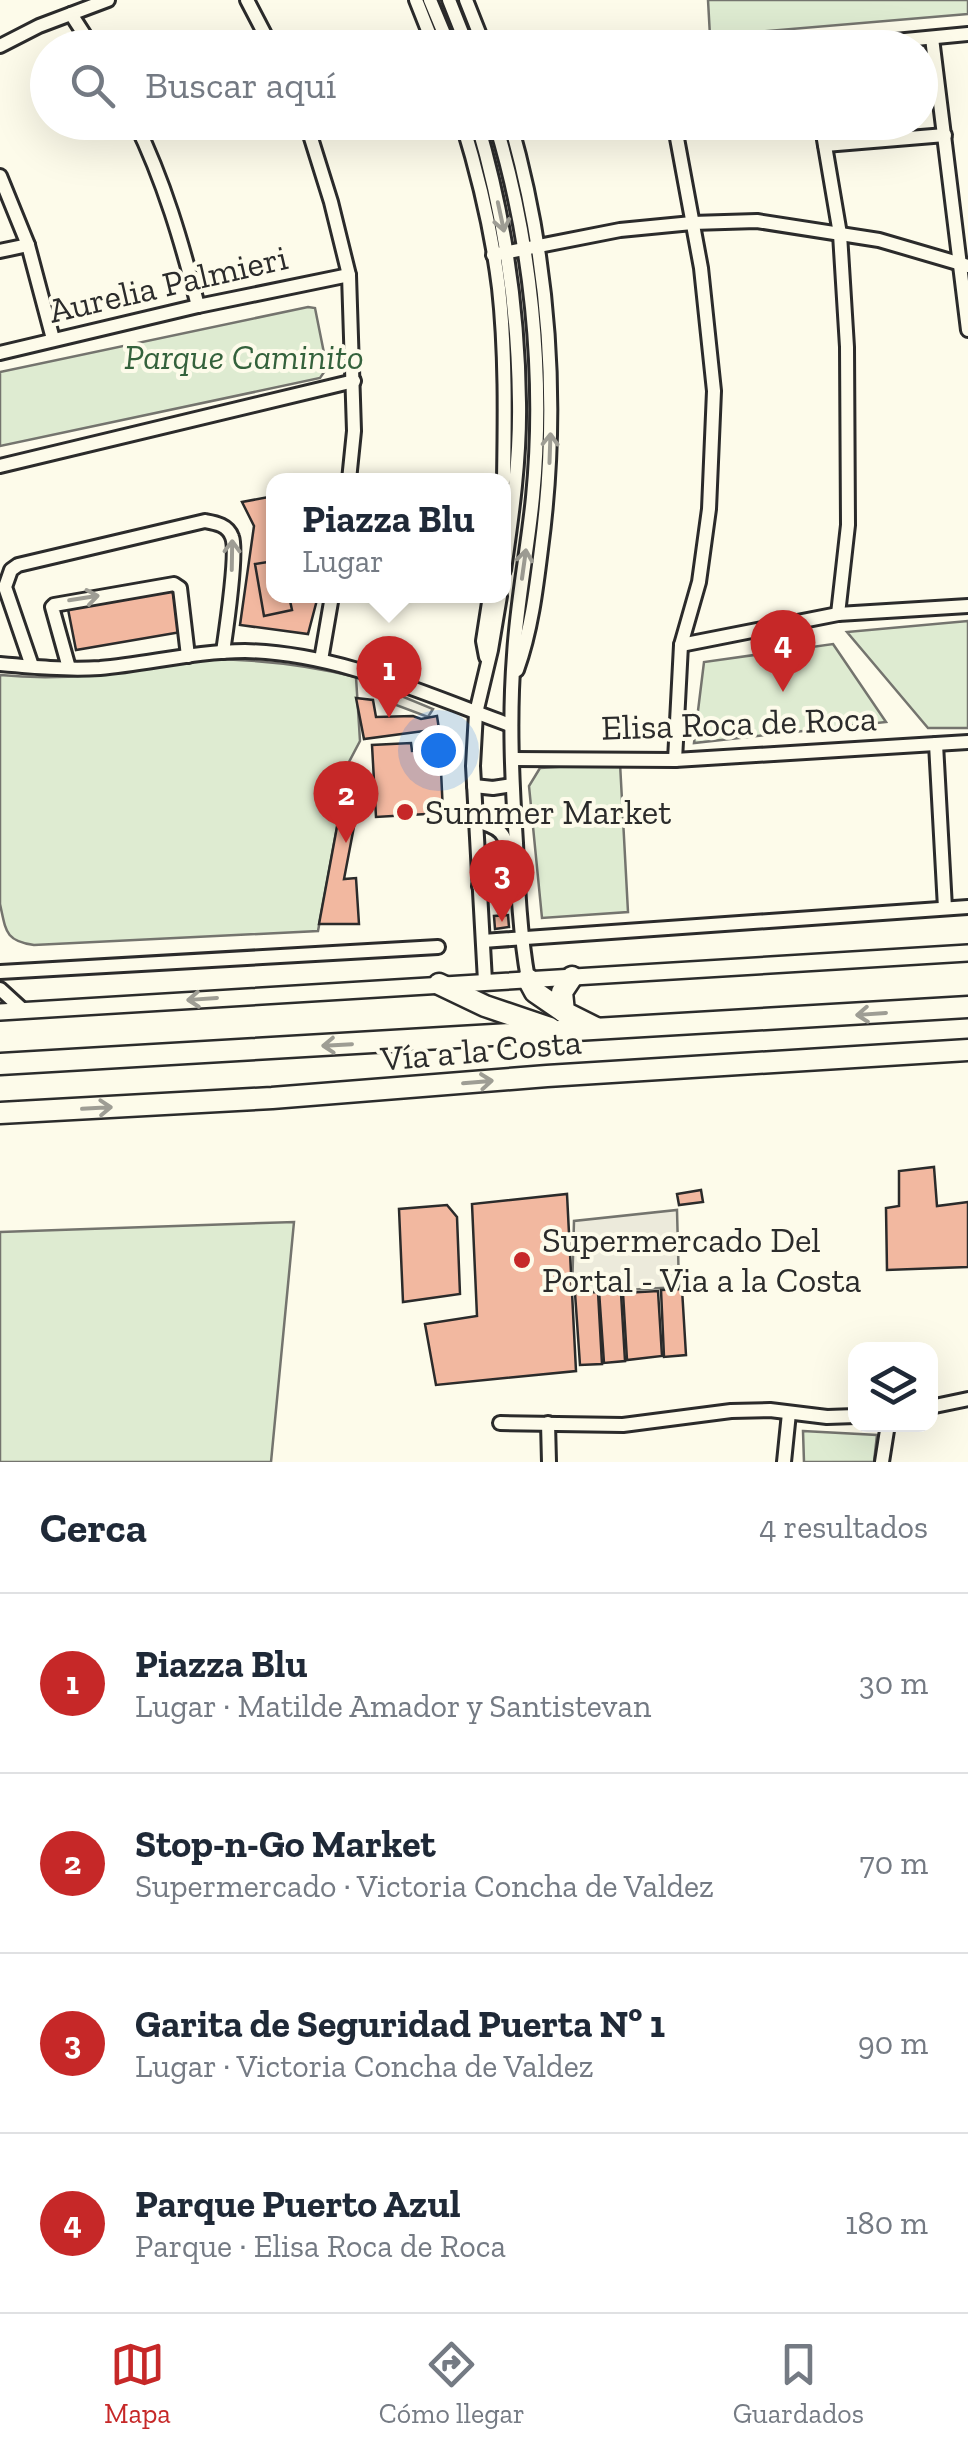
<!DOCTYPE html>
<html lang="es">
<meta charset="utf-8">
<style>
:root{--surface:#fff;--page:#f6f6f7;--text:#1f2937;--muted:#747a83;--line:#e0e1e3;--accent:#c62828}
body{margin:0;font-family:"Zilla Slab",serif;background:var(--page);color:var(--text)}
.controls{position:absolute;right:30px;bottom:30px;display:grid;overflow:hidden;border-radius:20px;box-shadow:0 10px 40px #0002}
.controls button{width:90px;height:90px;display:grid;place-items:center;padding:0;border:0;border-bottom:2px solid var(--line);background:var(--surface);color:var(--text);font:50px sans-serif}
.you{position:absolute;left:438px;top:750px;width:35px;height:35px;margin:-25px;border:8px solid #fff;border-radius:50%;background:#1a73e8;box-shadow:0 0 0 15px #1a73e833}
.badge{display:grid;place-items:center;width:65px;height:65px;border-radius:50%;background:var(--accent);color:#fff;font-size:32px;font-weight:700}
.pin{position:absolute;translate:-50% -82px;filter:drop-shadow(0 2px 5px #0008)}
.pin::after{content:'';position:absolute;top:52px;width:35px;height:30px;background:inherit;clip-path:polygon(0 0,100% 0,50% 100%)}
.popup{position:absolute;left:266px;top:473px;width:245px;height:130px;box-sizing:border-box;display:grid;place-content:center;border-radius:20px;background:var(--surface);filter:drop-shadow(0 2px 8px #0005);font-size:32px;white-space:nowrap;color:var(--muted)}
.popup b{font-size:38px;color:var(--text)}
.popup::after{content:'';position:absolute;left:50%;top:100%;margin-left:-20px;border:20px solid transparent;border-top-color:var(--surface)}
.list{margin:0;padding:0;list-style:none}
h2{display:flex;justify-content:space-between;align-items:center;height:130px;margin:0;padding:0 40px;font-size:42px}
h2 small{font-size:32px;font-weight:400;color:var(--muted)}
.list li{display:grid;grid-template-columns:65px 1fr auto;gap:30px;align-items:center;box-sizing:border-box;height:180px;padding:0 40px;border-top:2px solid var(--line)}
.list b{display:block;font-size:38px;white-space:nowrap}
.list p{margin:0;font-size:32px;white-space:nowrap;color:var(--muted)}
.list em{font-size:32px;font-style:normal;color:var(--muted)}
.icon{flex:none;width:55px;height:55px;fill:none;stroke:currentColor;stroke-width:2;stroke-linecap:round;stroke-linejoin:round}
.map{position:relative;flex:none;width:968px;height:1462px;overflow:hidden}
.search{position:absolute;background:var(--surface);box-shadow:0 10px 40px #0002;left:30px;right:30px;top:30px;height:110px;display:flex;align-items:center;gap:25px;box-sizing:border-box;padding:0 35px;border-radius:55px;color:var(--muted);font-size:38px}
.sheet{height:850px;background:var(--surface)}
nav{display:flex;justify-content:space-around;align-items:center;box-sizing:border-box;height:140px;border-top:2px solid var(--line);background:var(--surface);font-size:28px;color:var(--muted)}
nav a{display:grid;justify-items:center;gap:5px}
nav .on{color:var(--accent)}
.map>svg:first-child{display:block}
.green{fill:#deebd1;stroke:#74746e;stroke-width:2.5}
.parking{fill:#eceadb;stroke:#74746e;stroke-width:2.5}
.building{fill:#f2b8a0;stroke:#2b2b2b;stroke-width:2.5}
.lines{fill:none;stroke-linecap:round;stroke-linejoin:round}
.minor-casing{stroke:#2b2b2b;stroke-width:18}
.tertiary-casing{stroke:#2b2b2b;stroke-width:20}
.trunk-casing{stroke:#2b2b2b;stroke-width:25}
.minor{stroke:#fdfbea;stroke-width:12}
.tertiary{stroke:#fdfbea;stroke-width:15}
.trunk{stroke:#fdfbea;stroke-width:20}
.oneway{stroke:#9e9d94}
.poi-dot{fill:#c62828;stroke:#fdfbea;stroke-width:4}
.labels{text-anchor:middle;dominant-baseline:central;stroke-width:8;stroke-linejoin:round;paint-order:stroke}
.street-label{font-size:35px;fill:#2b2b2b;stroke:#fdfbea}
.park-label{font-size:35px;font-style:italic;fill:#34623c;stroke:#fdfbea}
.poi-label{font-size:35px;fill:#2b2b2b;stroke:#fdfbea;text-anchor:start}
</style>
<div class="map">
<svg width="968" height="1462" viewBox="0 0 968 1462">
<rect width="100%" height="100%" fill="#fdfbea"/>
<g class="green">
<path d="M708,0h260v14l-258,22z"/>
<path d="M308,307l7,1 12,60 -7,10 -320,68v-74z"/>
<path d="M968,621v107h-40l-81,-96z"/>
<path d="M833,644l53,78 -192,21 10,-81z"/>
<path d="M202,659c53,0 102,5 154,18l4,64 -11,21 -31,169 -284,14c-29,-4 -28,-14 -34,-41v-229c72,7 132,-4 202,-16z"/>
<path d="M620,763l8,149 -86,6 -13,-132 11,-18z"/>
<path d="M294,1222l-23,240h-271v-230z"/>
<path d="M803,1431l74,4 -3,27h-70z"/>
</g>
<g class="parking">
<path d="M382,688l51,21 -5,8 -48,-18z"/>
<path d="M677,1210l2,77 -107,6 2,-72z"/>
</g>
<g class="building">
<path d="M274,496v100h44l-10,38 -68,-9 14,-99 -12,-24z"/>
<path d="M274,561v35h15l3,14 -28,6 -9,-52z"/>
<path d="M172,589l9,43 -105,18 -9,-46z"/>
<path d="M356,698l17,2 3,17 37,-1 8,3 16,-3 2,13 -75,10z"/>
<path d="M411,743l1,8 28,-2 3,64 -67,4 -4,-72z"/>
<path d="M349,762l7,54 -12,63 12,-1 3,46h-40z"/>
<path d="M508,915l1,12 -14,2 -1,-13z"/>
<path d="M934,1167l3,39 31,-4v65l-81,3 -1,-62 13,-2v-35z"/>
<path d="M701,1190l2,12 -24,3 -2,-11z"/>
<path d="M567,1194l9,177 -140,14 -11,-61 52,-8 -5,-112z"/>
<path d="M447,1205l10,12 3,77 -57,8 -4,-93z"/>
<path d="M682,1289l4,66 -22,2 -3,-67z"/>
<path d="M599,1291l22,2 4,68 -21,2z"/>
<path d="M658,1291l4,65 -35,4 -4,-67z"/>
<path d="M598,1292l4,72 -22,1 -5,-72z"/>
</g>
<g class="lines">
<g class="minor-casing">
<g id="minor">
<path d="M247,0l25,48"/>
<path d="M416,0l19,48"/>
<path d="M430,0l20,48"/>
<path d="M449,0l19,48"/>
<path d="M466,0l19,48"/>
<path d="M71,14l22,34"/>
<path d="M932,38l36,292"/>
<path d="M0,46l39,-20 69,-26"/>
<path d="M822,48l146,-14"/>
<path d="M135,122c29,59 47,121 63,184"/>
<path d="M306,122l25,80 18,73 5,156 -5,49"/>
<path d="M462,122c17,55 30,110 37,166 7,63 6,129 5,192"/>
<path d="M477,122c27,92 41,184 42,280 1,57 -7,113 -15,168"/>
<path d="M495,122c36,117 50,253 38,375 -5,52 -16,105 -19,158 -5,63 -2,125 2,188 2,46 4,91 12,136"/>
<path d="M510,122c40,139 50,285 31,427 -5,41 -10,82 -24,121"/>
<path d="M674,122l27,146 13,123 -5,118 -10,73 -18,63 -6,115"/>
<path d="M821,122l19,112 7,113 1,178 -10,89"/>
<path d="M825,145l120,-10"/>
<path d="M0,176l28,69 25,94"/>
<path d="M0,251l28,-6"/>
<path d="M493,255l127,-25 72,-7 65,-2 122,19 89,26"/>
<path d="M0,353l198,-47 151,-31"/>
<path d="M0,466l354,-85"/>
<path d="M681,645l157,-31 130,-8"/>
<path d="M486,657l-3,-16 7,-45"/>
<path d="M321,660l11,-64"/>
<path d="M0,664c33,3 67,6 100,4 48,-4 96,-17 145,-17 94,2 179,43 265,74"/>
<path d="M32,666l-27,-79 6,-17 7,-5 187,-44c11,2 23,4 27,16 6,15 -6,94 -9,115"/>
<path d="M69,668l-17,-61 2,-2 120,-21 6,4 8,68"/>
<path d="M936,744l9,164"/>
<path d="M513,759l162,1 293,-18"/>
<path d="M474,786l19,2 19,-3"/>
<path d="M475,821c25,6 32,12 34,38"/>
<path d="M479,886c13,10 25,7 39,0"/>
<path d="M483,941l485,-34"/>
<path d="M0,972l438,-25"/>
<path d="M485,981l-12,-215 3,-53 15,-63 9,-54"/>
<path d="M0,989l23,21"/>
<path d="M930,1407l38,-8"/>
<path d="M500,1423l123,2 108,-14 39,-1 57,7 29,-1"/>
<path d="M548,1423l1,39"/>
<path d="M784,1462l5,-49"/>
<path d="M882,1462l6,-38"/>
</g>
</g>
<g class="tertiary-casing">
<path id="tertiary" d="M0,1012l968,-59"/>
</g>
<g class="trunk-casing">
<g id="trunk">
<path d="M572,977l-10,15 2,20 32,16"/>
<path d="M528,979l7,13 29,20"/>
<path d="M439,984l46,22 65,22"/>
<path d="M0,1064l968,-57"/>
<path d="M0,1113l272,-15 275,-22 421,-26"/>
</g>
</g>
<use href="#minor" class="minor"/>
<use href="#tertiary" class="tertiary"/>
<use href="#trunk" class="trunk"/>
</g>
<defs><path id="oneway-shaft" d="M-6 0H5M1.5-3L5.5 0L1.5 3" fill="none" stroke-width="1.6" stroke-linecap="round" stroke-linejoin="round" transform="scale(2.5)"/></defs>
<g class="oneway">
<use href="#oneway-shaft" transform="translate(501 217) rotate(78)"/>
<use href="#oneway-shaft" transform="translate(550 448) rotate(-88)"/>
<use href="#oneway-shaft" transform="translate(232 555) rotate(-89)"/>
<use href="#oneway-shaft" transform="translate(524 564) rotate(-82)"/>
<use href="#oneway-shaft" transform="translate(84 598) rotate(-9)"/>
<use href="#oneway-shaft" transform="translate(202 999) rotate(176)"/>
<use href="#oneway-shaft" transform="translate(871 1014) rotate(176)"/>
<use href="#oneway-shaft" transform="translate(337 1045) rotate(177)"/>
<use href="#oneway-shaft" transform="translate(478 1082) rotate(-5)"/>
<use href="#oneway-shaft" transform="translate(97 1108) rotate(-3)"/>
</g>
<g class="poi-dot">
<circle cx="405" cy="812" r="10"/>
<circle cx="522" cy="1260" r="10"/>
</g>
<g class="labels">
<g class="street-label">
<text transform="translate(168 284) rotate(-13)">Aurelia Palmieri</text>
<text transform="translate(739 723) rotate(-2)">Elisa Roca de Roca</text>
<text transform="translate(481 1050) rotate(-5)">Vía a la Costa</text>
</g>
<g class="park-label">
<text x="244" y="357">Parque Caminito</text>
</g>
<g class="poi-label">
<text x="425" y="812">Summer Market</text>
<text x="542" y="1240">Supermercado Del<tspan x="542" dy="40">Portal - Via a la Costa</tspan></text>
</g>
</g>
</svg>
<div class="controls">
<button><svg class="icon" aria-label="layers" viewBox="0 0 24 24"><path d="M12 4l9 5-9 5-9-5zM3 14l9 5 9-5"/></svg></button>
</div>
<div class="you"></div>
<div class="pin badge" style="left:389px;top:718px">1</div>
<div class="popup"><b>Piazza Blu</b>Lugar</div>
<div class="pin badge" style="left:346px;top:843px">2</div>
<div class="pin badge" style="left:502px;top:922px">3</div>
<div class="pin badge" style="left:783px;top:692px">4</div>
<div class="search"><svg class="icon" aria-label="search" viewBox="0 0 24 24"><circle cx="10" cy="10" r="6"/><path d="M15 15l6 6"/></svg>Buscar aquí</div>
</div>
<section class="sheet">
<h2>Cerca<small>4 resultados</small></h2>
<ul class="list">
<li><span class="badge">1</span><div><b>Piazza Blu</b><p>Lugar · Matilde Amador y Santistevan</p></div><em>30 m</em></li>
<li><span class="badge">2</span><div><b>Stop-n-Go Market</b><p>Supermercado · Victoria Concha de Valdez</p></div><em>70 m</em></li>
<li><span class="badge">3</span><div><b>Garita de Seguridad Puerta Nº 1</b><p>Lugar · Victoria Concha de Valdez</p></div><em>90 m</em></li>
<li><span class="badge">4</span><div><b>Parque Puerto Azul</b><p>Parque · Elisa Roca de Roca</p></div><em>180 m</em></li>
</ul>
</section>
<nav>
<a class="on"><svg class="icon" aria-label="map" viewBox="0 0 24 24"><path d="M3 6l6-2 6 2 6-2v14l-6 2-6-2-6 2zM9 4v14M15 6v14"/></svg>Mapa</a>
<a><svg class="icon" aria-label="directions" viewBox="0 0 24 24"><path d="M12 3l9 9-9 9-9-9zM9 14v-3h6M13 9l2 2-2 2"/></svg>Cómo llegar</a>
<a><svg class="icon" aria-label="saved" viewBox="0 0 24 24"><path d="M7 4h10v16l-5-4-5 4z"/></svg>Guardados</a>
</nav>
